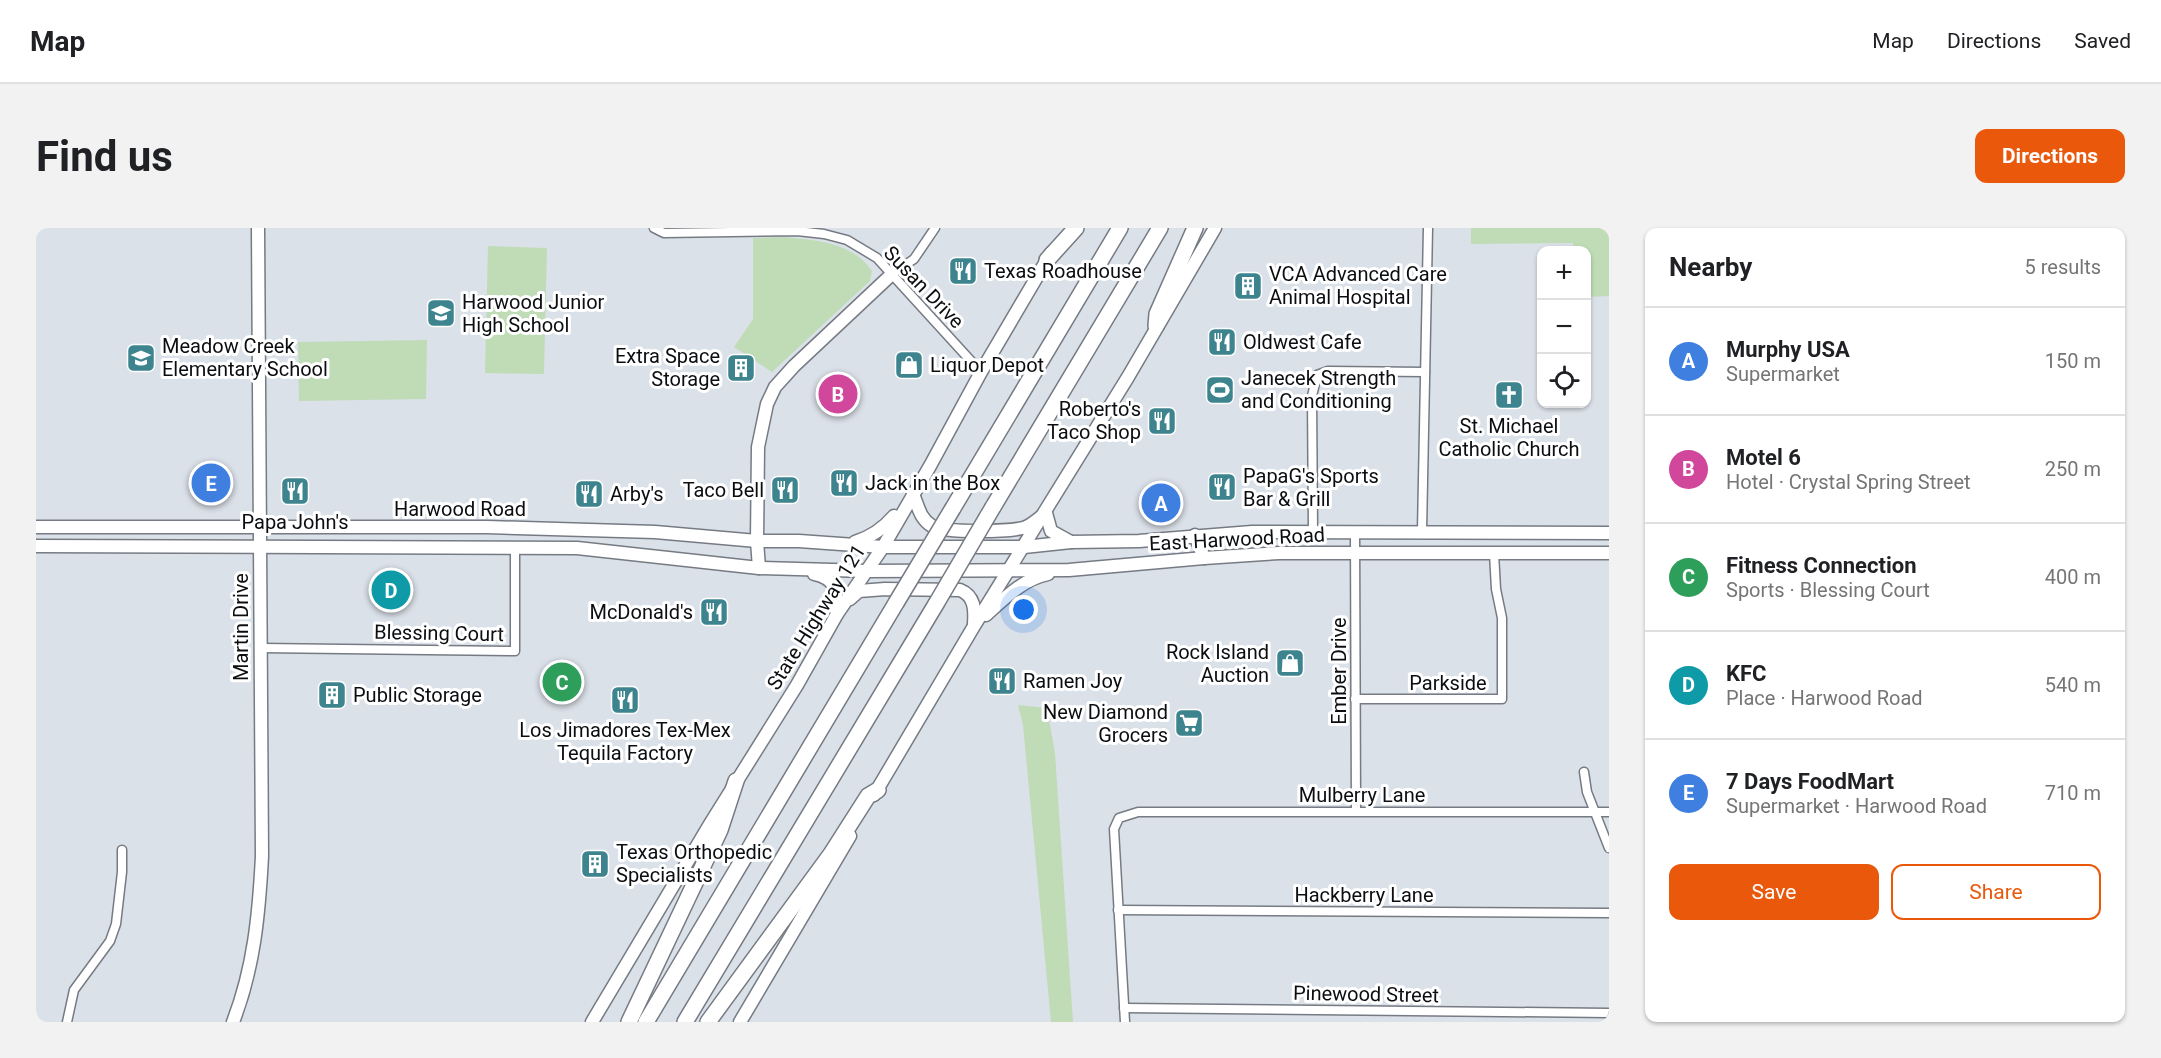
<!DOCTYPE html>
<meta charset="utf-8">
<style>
:root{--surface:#fff;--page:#f2f2f2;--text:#202124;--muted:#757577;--line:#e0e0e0;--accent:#ea580c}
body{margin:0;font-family:Roboto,sans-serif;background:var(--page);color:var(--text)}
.controls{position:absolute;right:18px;top:18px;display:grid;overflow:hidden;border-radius:12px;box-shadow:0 2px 4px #0004}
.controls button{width:54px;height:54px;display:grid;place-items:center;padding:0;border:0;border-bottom:2px solid var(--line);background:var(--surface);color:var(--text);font:30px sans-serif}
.you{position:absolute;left:988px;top:382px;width:21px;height:21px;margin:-15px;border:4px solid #fff;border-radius:50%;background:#1a73e8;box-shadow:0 0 0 9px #1a73e833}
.badge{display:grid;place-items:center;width:39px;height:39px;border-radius:50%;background:var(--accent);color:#fff;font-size:20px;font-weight:700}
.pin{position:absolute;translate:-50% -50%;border:3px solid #fff;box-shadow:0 2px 6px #0006}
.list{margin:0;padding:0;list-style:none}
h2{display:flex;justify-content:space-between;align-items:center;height:78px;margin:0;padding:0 24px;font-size:26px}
h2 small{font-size:20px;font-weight:400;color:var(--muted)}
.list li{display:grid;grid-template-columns:39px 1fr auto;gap:18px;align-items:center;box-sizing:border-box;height:108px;padding:0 24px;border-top:2px solid var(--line)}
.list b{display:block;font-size:22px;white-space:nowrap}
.list p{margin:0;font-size:20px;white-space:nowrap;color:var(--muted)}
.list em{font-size:20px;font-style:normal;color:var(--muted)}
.actions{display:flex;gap:12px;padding:18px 24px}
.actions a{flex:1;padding:14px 0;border:2px solid var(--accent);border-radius:12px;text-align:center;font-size:21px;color:var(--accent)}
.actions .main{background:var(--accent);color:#fff}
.icon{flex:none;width:33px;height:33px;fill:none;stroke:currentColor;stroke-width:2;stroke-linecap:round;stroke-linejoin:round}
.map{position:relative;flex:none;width:1573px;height:794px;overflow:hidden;border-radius:12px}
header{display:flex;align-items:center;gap:36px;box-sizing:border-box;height:84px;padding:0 30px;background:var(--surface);border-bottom:2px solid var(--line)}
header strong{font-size:28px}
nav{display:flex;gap:33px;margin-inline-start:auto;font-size:21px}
.intro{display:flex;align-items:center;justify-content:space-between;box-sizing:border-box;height:144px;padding:0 36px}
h1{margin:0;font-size:42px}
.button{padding:15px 27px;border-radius:12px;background:var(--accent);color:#fff;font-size:21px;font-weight:700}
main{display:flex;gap:36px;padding:0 36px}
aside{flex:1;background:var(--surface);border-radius:12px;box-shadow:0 2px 4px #0004}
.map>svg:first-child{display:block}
.green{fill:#bfdcb7}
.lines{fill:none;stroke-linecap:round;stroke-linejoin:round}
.street-casing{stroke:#767b83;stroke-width:11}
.secondary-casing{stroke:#767b83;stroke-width:15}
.highway-casing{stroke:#767b83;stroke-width:18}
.street{stroke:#fff;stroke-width:8}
.secondary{stroke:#fff;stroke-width:12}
.highway{stroke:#fff;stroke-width:15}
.highway-bridge-casing{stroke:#767b83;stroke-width:18;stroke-linecap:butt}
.highway-bridge{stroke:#fff;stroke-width:15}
.labels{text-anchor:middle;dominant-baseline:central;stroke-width:6;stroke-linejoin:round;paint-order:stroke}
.poi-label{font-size:20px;fill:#0b0d10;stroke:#fff;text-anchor:start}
.street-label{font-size:20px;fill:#0b0d10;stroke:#fff}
</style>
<header>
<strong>Map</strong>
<nav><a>Map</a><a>Directions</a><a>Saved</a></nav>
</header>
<div class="intro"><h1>Find us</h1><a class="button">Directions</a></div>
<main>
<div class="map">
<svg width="1573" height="794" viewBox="0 0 1573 794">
<rect width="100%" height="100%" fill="#dbe1e9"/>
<g class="green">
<path d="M1435,0h138v68l-22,1 -1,-47h-12l-1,-7 -102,1z"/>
<path d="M749,9c31,3 69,6 87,34l-2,10 -98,91 -38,-25 19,-28v-81z"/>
<path d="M452,18l59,2 -3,126 -59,-1z"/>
<path d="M391,112l-1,59 -127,2 -1,-59z"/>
<path d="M982,477l29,3 8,45 18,269h-22l-28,-297z"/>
</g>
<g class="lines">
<g class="street-casing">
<g id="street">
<path d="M618,0l10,5 133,-2 27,3 23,6 30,18 104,114"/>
<path d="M856,46l22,-15 21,-31"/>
<path d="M1277,303l-1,-135 5,-21 11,-4 97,1"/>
<path d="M1319,303l1,280"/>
<path d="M1386,303l6,-303"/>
<path d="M224,420l255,3v-103"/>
<path d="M1319,471h147v-81l-6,-29 -2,-36"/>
<path d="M1548,544l3,20 22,56"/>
<path d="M1082,682l491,3"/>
<path d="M1088,780l485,5"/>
<path d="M31,794l7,-32 36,-49 6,-17 6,-52v-22"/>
<path d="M1089,794l-11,-193 5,-11 19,-6h471"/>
</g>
</g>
<g class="secondary-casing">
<g id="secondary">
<path d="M877,266c5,12 7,25 19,32 12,7 81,6 94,1 7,-3 14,-10 20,-14l5,18 20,11"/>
<path d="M0,299h451l168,5 102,9h42l84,6h141l47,-5 68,-1 113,-9 357,1"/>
<path d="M1159,307l9,23"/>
<path d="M819,314c16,-5 28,-13 39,-26"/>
<path d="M0,318l541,2 182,20 108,3 202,-1 135,-12 75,-5h330"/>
<path d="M723,340l-2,-27 1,-94 9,-43 8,-17 19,-21 98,-92"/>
<path d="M778,346c24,5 23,19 23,40"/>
<path d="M814,371l9,-8 26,-2 75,1c15,6 15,20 14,34"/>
<path d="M950,387c19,-17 37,-36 62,-41"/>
<path d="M838,567l100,-169 154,-249 87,-149"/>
<path d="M197,794c21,-54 26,-108 29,-166l-4,-628"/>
<path d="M556,794l118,-198 87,-139 40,-71 46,-67 47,-81 51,-94 70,-119"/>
<path d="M704,794l110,-186"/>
</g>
</g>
<g class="highway-casing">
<g id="highway">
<path d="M1011,32l29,-32"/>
<path d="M1120,98l1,-12 38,-86"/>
<path d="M957,279l167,-279"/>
<path d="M917,280l167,-280"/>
<path d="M593,794l91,-192 16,-49"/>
<path d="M610,794l250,-419"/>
<path d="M649,794l251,-418"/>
<path d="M672,794l123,-168 37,-58 10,-6"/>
</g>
</g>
<use href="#street" class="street"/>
<use href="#secondary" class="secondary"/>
<use href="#highway" class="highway"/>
<g class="highway-bridge-casing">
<g id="highway-bridge">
<path d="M860,375l57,-95"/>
<path d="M900,376l57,-97"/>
</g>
</g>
<use href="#highway-bridge" class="highway-bridge"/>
</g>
<defs>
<g id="restaurant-square" transform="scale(1.5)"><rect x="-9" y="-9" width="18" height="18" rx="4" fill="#3e848f" stroke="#fff"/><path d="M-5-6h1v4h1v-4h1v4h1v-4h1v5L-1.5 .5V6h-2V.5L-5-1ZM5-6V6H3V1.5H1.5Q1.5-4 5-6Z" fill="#fff"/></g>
<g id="building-square" transform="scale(1.5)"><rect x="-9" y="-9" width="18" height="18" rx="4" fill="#3e848f" stroke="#fff"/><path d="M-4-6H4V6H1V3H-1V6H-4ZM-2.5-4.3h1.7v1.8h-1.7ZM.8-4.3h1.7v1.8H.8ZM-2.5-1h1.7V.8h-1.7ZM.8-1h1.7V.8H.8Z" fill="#fff"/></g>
<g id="school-square" transform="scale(1.5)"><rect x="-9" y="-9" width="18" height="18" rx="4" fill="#3e848f" stroke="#fff"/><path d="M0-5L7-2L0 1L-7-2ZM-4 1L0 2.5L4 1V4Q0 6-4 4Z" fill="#fff"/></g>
<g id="shop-square" transform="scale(1.5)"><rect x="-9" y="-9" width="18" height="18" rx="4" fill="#3e848f" stroke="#fff"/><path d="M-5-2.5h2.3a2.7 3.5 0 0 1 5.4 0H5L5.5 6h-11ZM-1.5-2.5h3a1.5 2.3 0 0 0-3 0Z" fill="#fff"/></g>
<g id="stadium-square" transform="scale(1.5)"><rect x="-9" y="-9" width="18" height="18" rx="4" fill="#3e848f" stroke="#fff"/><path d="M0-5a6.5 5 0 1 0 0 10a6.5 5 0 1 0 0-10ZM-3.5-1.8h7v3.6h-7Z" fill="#fff"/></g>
<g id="church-square" transform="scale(1.5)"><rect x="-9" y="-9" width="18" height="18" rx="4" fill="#3e848f" stroke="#fff"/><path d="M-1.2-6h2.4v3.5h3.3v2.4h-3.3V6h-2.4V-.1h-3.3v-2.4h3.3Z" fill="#fff"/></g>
<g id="supermarket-square" transform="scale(1.5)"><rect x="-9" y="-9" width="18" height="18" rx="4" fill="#3e848f" stroke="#fff"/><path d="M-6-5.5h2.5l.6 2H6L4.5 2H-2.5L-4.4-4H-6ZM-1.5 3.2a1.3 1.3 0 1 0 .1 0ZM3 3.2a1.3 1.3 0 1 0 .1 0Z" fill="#fff"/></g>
</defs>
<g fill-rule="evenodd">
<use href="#restaurant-square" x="927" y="43"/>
<use href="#building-square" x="1212" y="58"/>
<use href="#school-square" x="405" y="85"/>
<use href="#restaurant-square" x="1186" y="114"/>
<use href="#school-square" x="105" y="130"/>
<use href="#shop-square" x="873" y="137"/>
<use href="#building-square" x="705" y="140"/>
<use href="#stadium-square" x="1184" y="162"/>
<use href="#church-square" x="1473" y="167"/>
<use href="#restaurant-square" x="1126" y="193"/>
<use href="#restaurant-square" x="808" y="255"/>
<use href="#restaurant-square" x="1186" y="259"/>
<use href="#restaurant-square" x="749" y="262"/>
<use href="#restaurant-square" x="259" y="263"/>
<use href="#restaurant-square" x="553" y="266"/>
<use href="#restaurant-square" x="678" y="384"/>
<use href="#shop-square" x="1254" y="435"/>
<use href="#restaurant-square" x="966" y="453"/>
<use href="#building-square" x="296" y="467"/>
<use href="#restaurant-square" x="589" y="472"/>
<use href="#supermarket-square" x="1153" y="495"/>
<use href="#building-square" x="559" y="636"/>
</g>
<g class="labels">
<g class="poi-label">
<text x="948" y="43">Texas Roadhouse</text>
<text x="1233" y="46">VCA Advanced Care<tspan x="1233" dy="23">Animal Hospital</tspan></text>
<text x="426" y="74">Harwood Junior<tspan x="426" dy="23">High School</tspan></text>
<text x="1207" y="114">Oldwest Cafe</text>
<text x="126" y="118">Meadow Creek<tspan x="126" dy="23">Elementary School</tspan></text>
<text x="684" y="128" text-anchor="end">Extra Space<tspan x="684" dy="23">Storage</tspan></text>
<text x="894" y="137">Liquor Depot</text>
<text x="1205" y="150">Janecek Strength<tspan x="1205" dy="23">and Conditioning</tspan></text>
<text x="1105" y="181" text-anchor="end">Roberto's<tspan x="1105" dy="23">Taco Shop</tspan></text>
<text x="1473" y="198" text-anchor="middle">St. Michael<tspan x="1473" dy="23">Catholic Church</tspan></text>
<text x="1207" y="248">PapaG's Sports<tspan x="1207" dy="23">Bar &amp; Grill</tspan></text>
<text x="829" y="255">Jack in the Box</text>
<text x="728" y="262" text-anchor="end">Taco Bell</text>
<text x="574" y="266">Arby's</text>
<text x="259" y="294" text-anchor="middle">Papa John's</text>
<text x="657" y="384" text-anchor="end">McDonald's</text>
<text x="1233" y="424" text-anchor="end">Rock Island<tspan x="1233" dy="23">Auction</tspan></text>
<text x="987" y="453">Ramen Joy</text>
<text x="317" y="467">Public Storage</text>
<text x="1132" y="484" text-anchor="end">New Diamond<tspan x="1132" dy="23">Grocers</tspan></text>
<text x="589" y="502" text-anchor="middle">Los Jimadores Tex-Mex<tspan x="589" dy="23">Tequila Factory</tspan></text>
<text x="580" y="624">Texas Orthopedic<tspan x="580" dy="23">Specialists</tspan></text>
</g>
<g class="street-label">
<text transform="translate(888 59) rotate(46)">Susan Drive</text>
<text x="424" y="281">Harwood Road</text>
<text transform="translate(1201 311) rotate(-3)">East Harwood Road</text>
<text transform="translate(780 389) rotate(-58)">State Highway 121</text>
<text transform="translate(205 399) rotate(-90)">Martin Drive</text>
<text transform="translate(403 405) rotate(1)">Blessing Court</text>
<text transform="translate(1303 443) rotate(-90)">Ember Drive</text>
<text x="1412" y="455">Parkside</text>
<text x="1326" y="567">Mulberry Lane</text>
<text x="1328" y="667">Hackberry Lane</text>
<text transform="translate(1330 766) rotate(1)">Pinewood Street</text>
</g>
</g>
</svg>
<div class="controls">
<button>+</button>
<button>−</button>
<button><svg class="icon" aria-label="locate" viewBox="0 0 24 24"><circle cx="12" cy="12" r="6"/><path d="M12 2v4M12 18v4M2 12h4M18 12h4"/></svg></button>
</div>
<div class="you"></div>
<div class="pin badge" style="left:1125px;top:275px;background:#3f7fe0">A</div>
<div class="pin badge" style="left:802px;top:166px;background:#d1479c">B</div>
<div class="pin badge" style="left:526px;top:454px;background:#2e9e5b">C</div>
<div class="pin badge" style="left:355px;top:362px;background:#0f9aa8">D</div>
<div class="pin badge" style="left:175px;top:255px;background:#3f7fe0">E</div>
</div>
<aside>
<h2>Nearby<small>5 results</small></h2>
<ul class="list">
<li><span class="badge" style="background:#3f7fe0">A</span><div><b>Murphy USA</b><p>Supermarket</p></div><em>150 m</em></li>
<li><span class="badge" style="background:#d1479c">B</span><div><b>Motel 6</b><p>Hotel · Crystal Spring Street</p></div><em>250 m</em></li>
<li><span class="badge" style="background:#2e9e5b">C</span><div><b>Fitness Connection</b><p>Sports · Blessing Court</p></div><em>400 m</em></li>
<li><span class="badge" style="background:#0f9aa8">D</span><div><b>KFC</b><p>Place · Harwood Road</p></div><em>540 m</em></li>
<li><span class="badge" style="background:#3f7fe0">E</span><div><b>7 Days FoodMart</b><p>Supermarket · Harwood Road</p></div><em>710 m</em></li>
</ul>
<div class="actions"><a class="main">Save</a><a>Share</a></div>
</aside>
</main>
